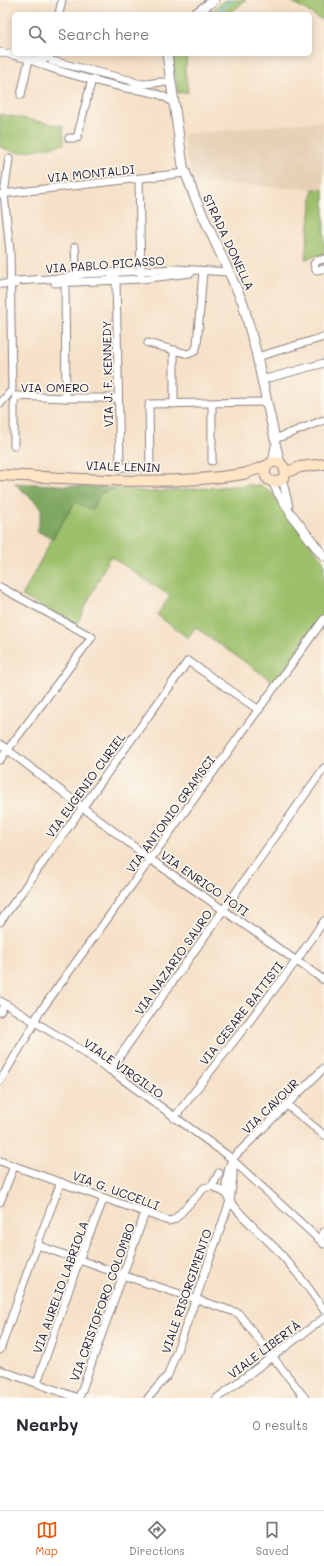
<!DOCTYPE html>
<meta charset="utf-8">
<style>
:root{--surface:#fff;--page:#f7f7f7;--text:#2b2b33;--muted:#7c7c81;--line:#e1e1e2;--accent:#ea580c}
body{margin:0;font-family:Mali,sans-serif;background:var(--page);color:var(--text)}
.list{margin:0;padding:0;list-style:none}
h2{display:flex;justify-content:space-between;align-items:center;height:52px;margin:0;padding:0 16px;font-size:17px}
h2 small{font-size:13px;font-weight:400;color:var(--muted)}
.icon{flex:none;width:22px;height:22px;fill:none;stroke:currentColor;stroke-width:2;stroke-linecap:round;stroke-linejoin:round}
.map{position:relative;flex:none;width:324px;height:1398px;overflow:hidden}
.search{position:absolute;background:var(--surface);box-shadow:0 2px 10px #0003;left:12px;right:12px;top:12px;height:44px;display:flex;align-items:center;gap:10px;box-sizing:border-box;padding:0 14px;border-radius:6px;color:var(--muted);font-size:15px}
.sheet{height:112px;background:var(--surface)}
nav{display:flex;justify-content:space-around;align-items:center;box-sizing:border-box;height:56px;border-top:1px solid var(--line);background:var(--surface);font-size:11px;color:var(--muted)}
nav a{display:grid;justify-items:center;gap:2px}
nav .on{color:var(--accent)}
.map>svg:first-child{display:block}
.built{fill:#e6d0b6}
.green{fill:#9cc06a;stroke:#5f7152}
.forest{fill:#7da65e;stroke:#50644c}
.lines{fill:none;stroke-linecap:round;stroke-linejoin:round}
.stream{stroke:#6ebfe9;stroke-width:2}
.minor-casing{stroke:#8c8181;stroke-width:9}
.tertiary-casing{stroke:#8c8181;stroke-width:11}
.secondary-casing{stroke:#8c8181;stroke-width:12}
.minor{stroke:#fff;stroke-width:7}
.tertiary{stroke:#fff;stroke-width:9}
.secondary{stroke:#ffe4c6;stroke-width:10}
.labels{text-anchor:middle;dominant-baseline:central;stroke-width:3.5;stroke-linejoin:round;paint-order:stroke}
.street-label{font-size:12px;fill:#22223b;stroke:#fbf7ec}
</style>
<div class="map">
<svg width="324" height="1398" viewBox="0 0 324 1398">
<rect width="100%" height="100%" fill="#fbf7ec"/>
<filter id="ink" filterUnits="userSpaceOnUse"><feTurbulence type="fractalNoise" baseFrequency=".025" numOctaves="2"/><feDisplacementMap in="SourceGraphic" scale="8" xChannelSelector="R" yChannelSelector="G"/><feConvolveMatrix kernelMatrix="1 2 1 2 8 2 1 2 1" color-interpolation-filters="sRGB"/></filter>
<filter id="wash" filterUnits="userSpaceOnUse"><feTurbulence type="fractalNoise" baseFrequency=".012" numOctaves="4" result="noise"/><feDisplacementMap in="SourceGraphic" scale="16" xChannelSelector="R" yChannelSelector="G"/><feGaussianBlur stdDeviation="0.9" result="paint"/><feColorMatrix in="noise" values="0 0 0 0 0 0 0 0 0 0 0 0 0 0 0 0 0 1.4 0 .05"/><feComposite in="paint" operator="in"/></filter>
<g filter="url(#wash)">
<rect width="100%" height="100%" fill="#f6e0c7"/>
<path class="built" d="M324,121v69l-130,-8 -7,-22 -4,-26z"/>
<g class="green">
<path d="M226,0h20l-17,14h-22z"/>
<path d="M289,0h35v21z"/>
<path d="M172,54h16l-3,16 3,22 -10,1z"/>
<path d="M0,114l63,12 1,18 -46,9 -18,-6z"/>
<path d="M313,189l11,1v64l-19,5z"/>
<path d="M250,485l12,1 8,5 54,71v53l-49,68 -80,-56 -7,11 -31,-23 13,-19 -60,-40 -33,68 -55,-28 30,-57 23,-37 41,-14 34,4z"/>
</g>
<path class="forest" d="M14,483l102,5 -16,6 -8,16 -17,-8 -23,37 -15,-8 5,-23z"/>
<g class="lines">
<path class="stream" d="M214,14l18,-14"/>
</g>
</g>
<g filter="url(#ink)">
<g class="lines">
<g class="minor-casing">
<g id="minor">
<path d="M59,14l3,-14"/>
<path d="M0,52l29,7 -8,36"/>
<path d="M49,58l1,-4"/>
<path d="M45,59h-16l16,7"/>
<path d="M52,61l77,19c20,10 25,-2 42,3"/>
<path d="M48,67c25,9 52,15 78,21 17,3 35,3 48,16"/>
<path d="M69,138h8l15,-59"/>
<path d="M139,179l2,97"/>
<path d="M1,194l184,-21"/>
<path d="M75,247l1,17 -1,16"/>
<path d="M324,259l-7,2 -3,3 2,6 8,-1"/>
<path d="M109,273l6,4 1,3 4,187 30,1 -1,-64 118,-2"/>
<path d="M55,283l86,-4 50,-6"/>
<path d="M65,283l1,115"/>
<path d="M0,284h15"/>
<path d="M11,284l5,-3 47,-3 20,-4 93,-5 54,3"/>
<path d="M148,343l40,11 7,-3 2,-6 6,-74"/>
<path d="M257,357l67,-20"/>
<path d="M262,380l62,-17"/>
<path d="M16,396l50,2h52"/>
<path d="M0,404l12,-14 -2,-139 -6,-57 5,-35"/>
<path d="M174,404v-54"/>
<path d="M212,404v57"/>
<path d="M275,439l49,-19"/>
<path d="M275,439l6,24"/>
<path d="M14,446v-42l2,-8"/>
<path d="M272,462l3,-16"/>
<path d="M282,479l7,27"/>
<path d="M272,481l6,13 13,20"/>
<path d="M0,587l92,50 -92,123"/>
<path d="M0,744l150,115 174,121"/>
<path d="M0,922l188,-261 71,49"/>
<path d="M0,1001l78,47 32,22 117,85 97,89"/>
<path d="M0,1012l5,-8"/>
<path d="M324,1068l-92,91c-4,11 -8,25 -5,36 4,13 40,44 52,57 16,18 31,37 45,58"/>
<path d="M110,1070l214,-302"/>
<path d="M0,1081l33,-55 4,-10 287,-397"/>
<path d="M287,1105l37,30"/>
<path d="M174,1118l123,-158 27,-39"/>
<path d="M0,1161l169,60 6,-2 29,-31 8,-2"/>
<path d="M212,1186l15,8"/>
<path d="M212,1186l7,-13"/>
<path d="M0,1202l14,-36"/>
<path d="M320,1239l4,-7"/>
<path d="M37,1245l85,30 116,38 67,85"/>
<path d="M0,1350l37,-105 24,-63"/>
<path d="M0,1370l78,28"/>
<path d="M37,1383l42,-123 25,-62"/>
<path d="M79,1398l66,-185"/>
<path d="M148,1398l20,-23 28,-77 34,-97 3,-24v-15"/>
<path d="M217,1398l107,-80"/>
</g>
</g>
<g class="tertiary-casing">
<g id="tertiary">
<path d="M195,14l19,-14"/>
<path d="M167,54l16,112 12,32 48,105 13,49 19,87"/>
<path d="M291,514l33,43"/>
</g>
</g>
<g class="secondary-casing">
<g id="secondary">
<circle cx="275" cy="472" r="10"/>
<path d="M285,473l15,-6 24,-3"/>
<path d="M0,475c81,3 163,12 243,-1 8,-2 16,-6 23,-8"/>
</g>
</g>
<use href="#minor" class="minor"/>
<use href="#tertiary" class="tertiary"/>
<use href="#secondary" class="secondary"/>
</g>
</g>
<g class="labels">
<g class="street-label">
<text transform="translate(91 173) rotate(-6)">VIA MONTALDI</text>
<text transform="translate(229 242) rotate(65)">STRADA DONELLA</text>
<text transform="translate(105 264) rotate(-4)">VIA PABLO PICASSO</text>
<text transform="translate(107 374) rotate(-91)">VIA J. F. KENNEDY</text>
<text x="55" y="387">VIA OMERO</text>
<text transform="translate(123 466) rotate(2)">VIALE LENIN</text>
<text transform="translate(85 785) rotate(-54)">VIA EUGENIO CURIEL</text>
<text transform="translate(170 814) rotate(-54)">VIA ANTONIO GRAMSCI</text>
<text transform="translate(205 883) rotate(35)">VIA ENRICO TOTI</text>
<text transform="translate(173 962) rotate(-55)">VIA NAZARIO SAURO</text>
<text transform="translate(241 1013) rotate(-52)">VIA CESARE BATTISTI</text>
<text transform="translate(124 1068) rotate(35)">VIALE VIRGILIO</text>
<text transform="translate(270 1106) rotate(-44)">VIA CAVOUR</text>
<text transform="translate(116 1190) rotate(20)">VIA G. UCCELLI</text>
<text transform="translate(60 1287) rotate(-70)">VIA AURELIO LABRIOLA</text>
<text transform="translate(186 1291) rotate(-71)">VIALE RISORGIMENTO</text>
<text transform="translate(102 1302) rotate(-70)">VIA CRISTOFORO COLOMBO</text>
<text transform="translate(264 1349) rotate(-37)">VIALE LIBERTÀ</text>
</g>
</g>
</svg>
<div class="search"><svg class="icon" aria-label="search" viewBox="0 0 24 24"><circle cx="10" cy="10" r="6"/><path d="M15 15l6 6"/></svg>Search here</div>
</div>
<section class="sheet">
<h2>Nearby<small>0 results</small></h2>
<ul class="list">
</ul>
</section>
<nav>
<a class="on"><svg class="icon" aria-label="map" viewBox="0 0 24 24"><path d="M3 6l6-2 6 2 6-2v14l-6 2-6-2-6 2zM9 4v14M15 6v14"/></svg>Map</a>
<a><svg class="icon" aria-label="directions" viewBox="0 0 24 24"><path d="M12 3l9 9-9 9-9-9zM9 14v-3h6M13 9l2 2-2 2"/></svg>Directions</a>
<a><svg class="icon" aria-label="saved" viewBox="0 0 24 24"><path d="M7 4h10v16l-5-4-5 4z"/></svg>Saved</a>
</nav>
